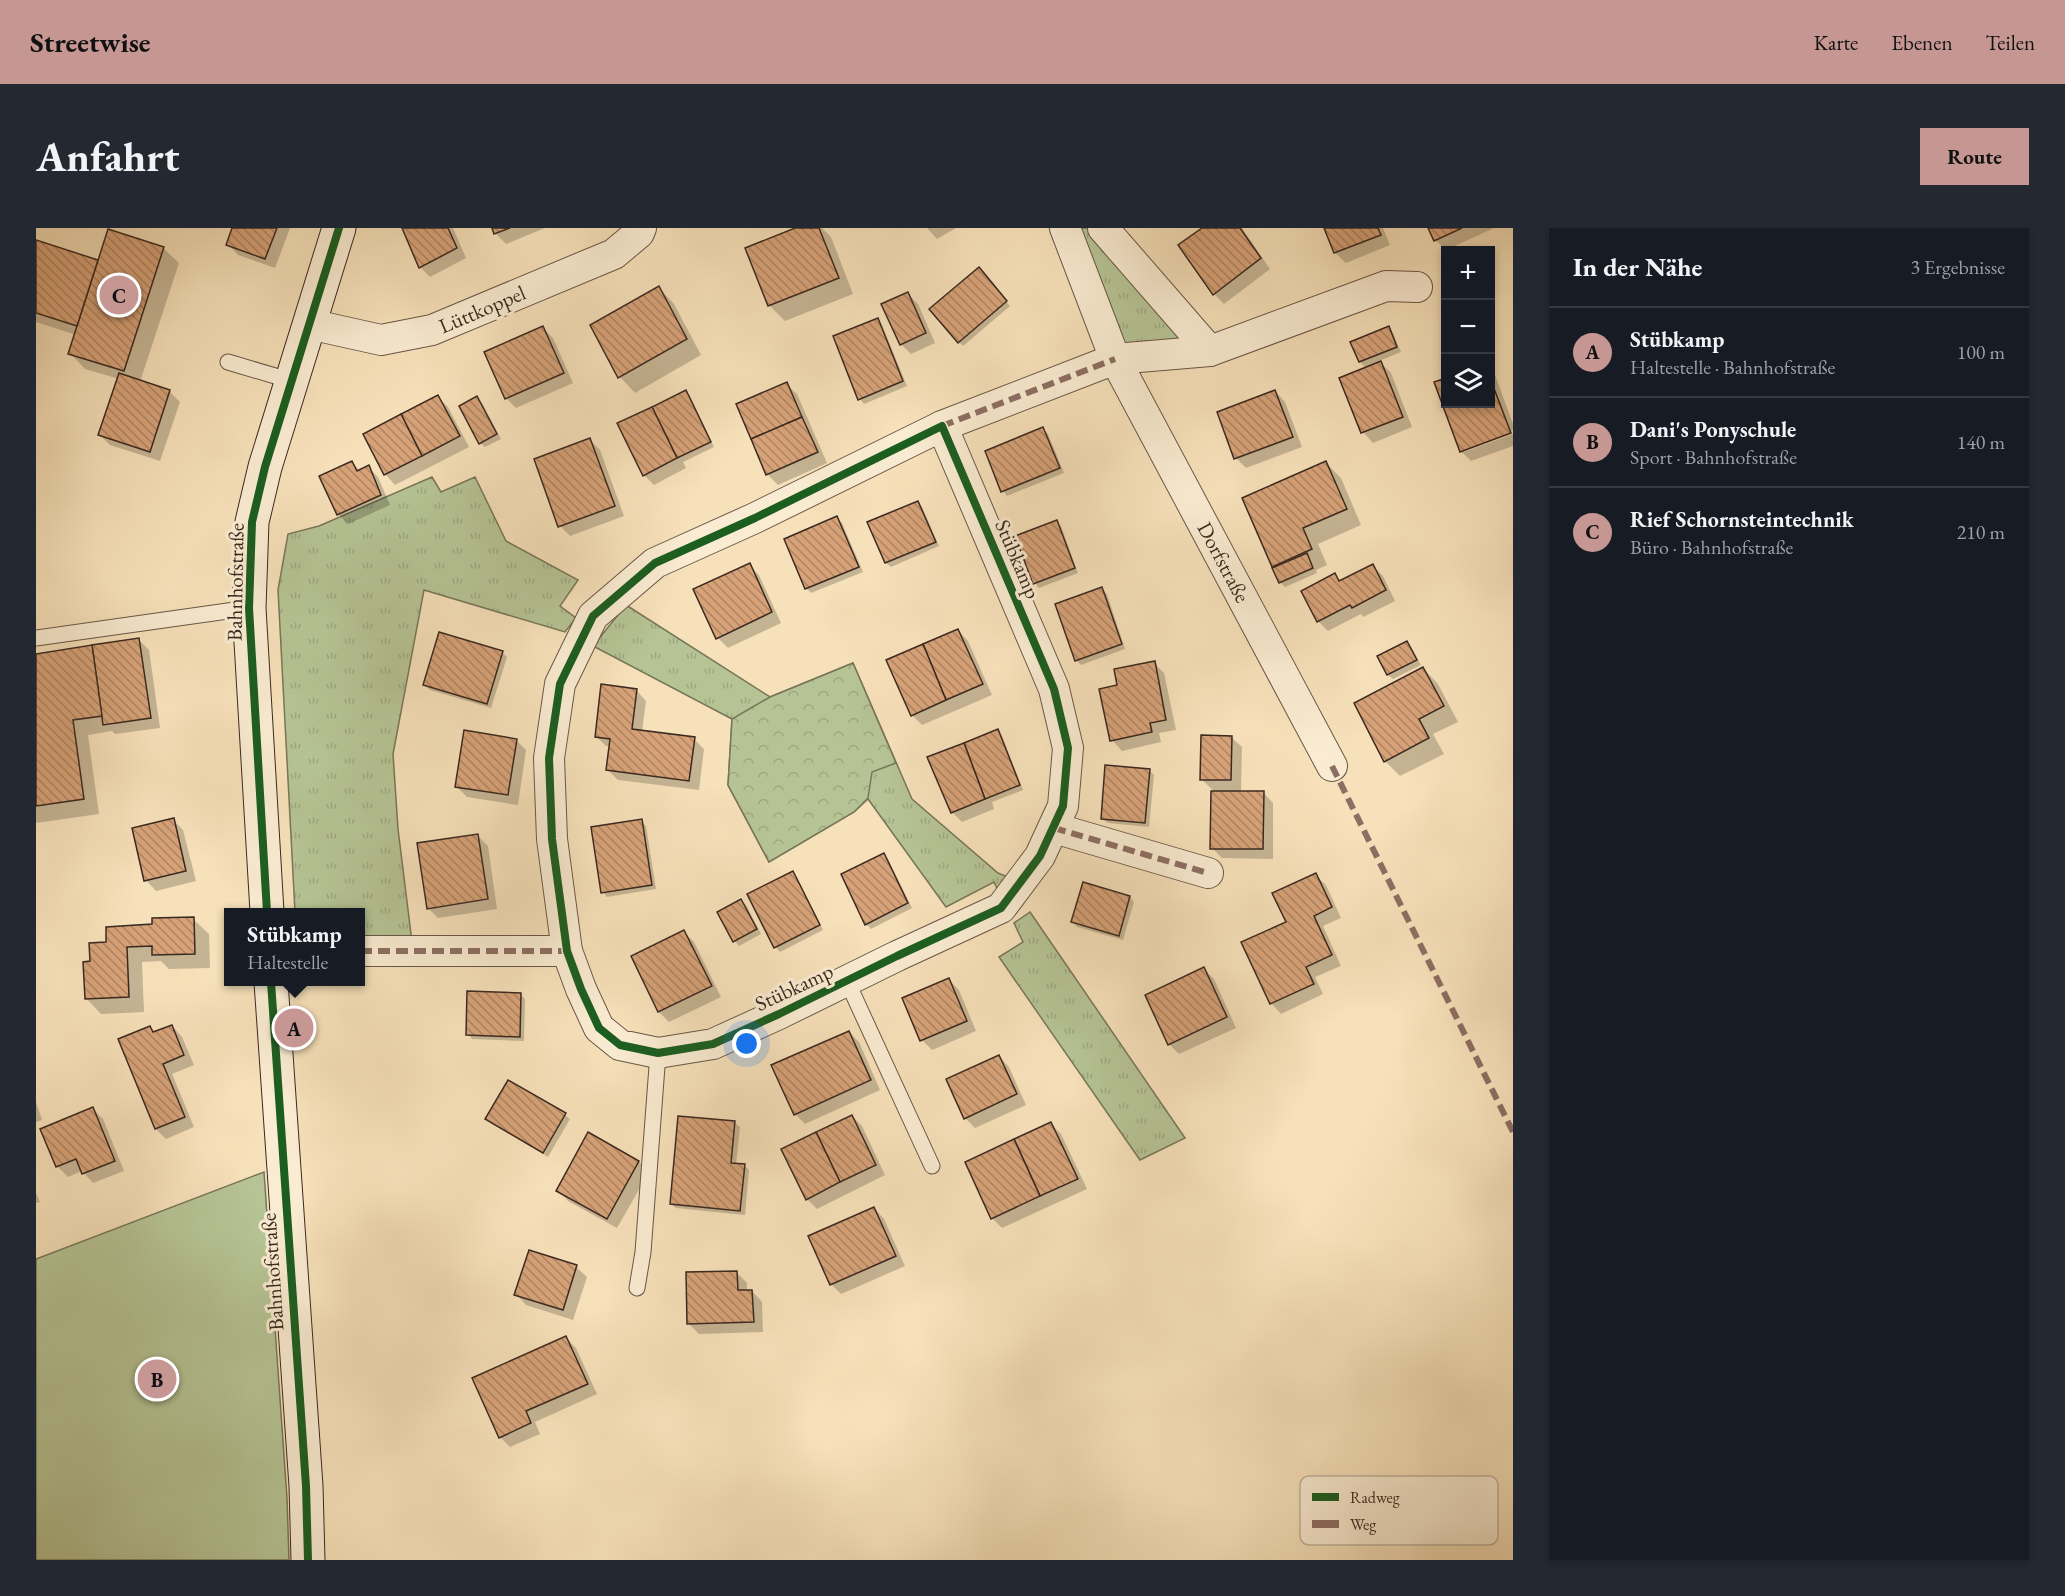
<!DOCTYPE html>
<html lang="de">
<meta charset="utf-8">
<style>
:root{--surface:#171b24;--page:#242831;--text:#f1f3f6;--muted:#9ea1a6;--line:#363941;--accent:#c59692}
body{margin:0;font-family:"EB Garamond",serif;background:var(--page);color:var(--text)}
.controls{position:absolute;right:18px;top:18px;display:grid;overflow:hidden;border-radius:0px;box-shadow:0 3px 9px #0003}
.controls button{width:54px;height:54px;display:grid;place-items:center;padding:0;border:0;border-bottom:2px solid var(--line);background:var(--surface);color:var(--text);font:30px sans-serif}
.you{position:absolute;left:711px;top:816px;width:21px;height:21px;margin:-15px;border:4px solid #fff;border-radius:50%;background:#1a73e8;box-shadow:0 0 0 9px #1a73e833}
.badge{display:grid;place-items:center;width:39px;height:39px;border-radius:50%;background:var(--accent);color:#111;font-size:20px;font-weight:700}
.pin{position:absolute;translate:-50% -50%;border:3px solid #fff;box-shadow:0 2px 6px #0006}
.popup{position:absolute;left:188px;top:680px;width:141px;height:78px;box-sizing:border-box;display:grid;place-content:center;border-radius:0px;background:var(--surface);filter:drop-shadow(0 2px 4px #0005);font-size:20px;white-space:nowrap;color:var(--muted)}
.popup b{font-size:22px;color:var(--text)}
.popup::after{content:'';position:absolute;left:50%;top:100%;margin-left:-12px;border:12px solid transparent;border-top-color:var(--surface)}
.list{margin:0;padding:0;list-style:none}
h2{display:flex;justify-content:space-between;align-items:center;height:78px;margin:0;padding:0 24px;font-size:26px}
h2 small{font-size:20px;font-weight:400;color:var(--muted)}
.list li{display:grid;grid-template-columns:39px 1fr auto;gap:18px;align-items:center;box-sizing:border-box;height:90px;padding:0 24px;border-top:2px solid var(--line)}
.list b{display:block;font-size:22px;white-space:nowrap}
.list p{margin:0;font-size:20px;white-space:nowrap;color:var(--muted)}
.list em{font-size:20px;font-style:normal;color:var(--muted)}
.icon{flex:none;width:33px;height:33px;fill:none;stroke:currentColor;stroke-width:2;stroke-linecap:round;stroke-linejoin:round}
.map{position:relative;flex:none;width:1477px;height:1332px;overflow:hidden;border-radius:0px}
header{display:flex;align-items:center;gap:36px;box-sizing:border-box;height:84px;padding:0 30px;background:var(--accent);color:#111}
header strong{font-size:28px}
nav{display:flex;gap:33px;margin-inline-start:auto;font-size:21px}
.intro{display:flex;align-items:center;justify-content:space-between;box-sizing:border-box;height:144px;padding:0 36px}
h1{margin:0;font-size:42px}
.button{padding:15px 27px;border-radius:0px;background:var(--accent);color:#111;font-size:21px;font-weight:700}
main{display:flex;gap:36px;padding:0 36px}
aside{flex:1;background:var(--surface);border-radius:0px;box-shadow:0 3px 9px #0003}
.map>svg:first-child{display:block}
.grass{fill:url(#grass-tufts);stroke:#78765a;stroke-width:1.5}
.forest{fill:url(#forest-crowns);stroke:#78765a;stroke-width:1.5}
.pitch{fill:#b6c495;stroke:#78765a;stroke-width:1.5}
.shadow{fill:#0003}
.building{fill:url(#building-back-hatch);stroke:#3a2920;stroke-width:1.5}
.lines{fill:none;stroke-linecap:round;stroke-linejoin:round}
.lane-casing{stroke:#695746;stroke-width:17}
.street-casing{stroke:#695746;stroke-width:32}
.secondary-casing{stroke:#3a2920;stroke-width:35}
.lane{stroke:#faecd2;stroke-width:15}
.street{stroke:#faecd2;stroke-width:30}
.secondary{stroke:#faecd2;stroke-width:33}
.quiet{stroke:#8d6e63;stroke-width:6;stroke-dasharray:12 6;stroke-linecap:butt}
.cycleway-casing{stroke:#faecd2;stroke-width:11}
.cycleway{stroke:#1b5e20;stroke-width:8}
.labels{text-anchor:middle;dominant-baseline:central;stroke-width:6;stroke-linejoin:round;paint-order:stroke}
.street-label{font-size:21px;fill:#3a2920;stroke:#faecd2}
.key{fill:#faecd2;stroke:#c0b29d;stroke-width:1.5}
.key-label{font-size:16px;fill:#3a2920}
</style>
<header>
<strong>Streetwise</strong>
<nav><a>Karte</a><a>Ebenen</a><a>Teilen</a></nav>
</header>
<div class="intro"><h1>Anfahrt</h1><a class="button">Route</a></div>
<main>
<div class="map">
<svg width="1477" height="1332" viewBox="0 0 1477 1332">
<defs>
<pattern id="grass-tufts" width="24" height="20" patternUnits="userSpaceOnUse" patternTransform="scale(1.5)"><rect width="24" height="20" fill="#b6c495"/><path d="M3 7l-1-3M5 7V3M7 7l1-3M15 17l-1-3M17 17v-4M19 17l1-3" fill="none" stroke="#9da880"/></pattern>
<pattern id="forest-crowns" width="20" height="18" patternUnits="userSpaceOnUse" patternTransform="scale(1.5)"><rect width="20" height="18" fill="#b6c495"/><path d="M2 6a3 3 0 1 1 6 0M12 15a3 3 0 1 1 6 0" fill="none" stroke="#9da880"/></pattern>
<pattern id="building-back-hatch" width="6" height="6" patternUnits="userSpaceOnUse" patternTransform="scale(1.5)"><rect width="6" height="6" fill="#d7a278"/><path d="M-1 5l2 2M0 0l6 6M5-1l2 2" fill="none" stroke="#af8462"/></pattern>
</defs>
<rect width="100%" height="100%" fill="#f7e1ba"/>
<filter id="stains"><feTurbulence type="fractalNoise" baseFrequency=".00333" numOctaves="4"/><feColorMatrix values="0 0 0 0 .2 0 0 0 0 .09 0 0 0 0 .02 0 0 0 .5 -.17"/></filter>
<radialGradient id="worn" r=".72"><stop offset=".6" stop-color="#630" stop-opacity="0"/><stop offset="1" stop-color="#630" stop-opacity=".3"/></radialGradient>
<g class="grass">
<path d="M1034,0h26l99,119 -75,7z"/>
<path d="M396,249l9,15 34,-15 31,64 72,39 -18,26 16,12 -11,14 -141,-42 -31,164 5,75 14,113 -52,-1v-29h-65l-17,-322 10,-56 31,-8z"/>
<path d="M590,377l144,92 83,-34 59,136 86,74 17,7 -14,17 -7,-15 -48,25 -78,-108 -14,13 -85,50 -41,-77 4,-66 -139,-73z"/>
<path d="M994,684l155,226 -45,22 -141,-203 24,-15 -9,-19z"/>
</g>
<path class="forest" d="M817,435l43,100 -24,9 -4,26 -14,14 -85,50 -41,-77 4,-66 38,-22z"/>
<path class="pitch" d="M228,944l23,326 2,62h-253v-301z"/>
<g class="shadow">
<path d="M198,0h56l-15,40 -37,-13 -10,-11z"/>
<path d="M367,0h50l13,30 -36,19 -10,-10z"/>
<path d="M457,0h52l-39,16 -10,-10z"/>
<path d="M763,0h23l9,9 22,57 -68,27 -16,-16z"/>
<path d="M891,0h29l-19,11z"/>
<path d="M1169,0h37l28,41 -46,35 -10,-10z"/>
<path d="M1289,0h58l7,17 -44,18 -11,-10z"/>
<path d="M1394,0h64l-48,22 -11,-10z"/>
<path d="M0,14l63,20 64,-14 16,15 -39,119 30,10 10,10 -20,59 -50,-16 -10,-10 19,-56 -34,-10 -15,-16 6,-18 -40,-13z"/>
<path d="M947,46l27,32 -47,40 -4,-4z"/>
<path d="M623,60l15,16 27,51 -66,38 -15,-16 -28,-51z"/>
<path d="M872,66l10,10 17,39 -24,11 -10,-10z"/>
<path d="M842,92l4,5 25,61 -43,18 -4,-5z"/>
<path d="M507,100l10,10 20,45 -57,25 -10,-10z"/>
<path d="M1352,100l5,5 8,19 -22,9 12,12 21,54 -39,16 -10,-11 -22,-53 26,-10 -7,-7 -8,-20z"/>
<path d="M1454,143l5,4 18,49v6l-49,18v4l49,-18v12l-42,15 -10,-10 -15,-47h44z"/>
<path d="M750,156l11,10 30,69 -49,22 -10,-10 -30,-70z"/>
<path d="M1239,163l10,11 17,45 -56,21 -10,-10z"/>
<path d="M649,164l5,4 24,51 -31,15 3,6 -32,17 -10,-10z"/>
<path d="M402,169l10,10 21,40 -74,38 -10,-11 -20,-40z"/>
<path d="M441,170l5,5 19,36 -16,8 -5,-4z"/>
<path d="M1007,201l5,5 16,39 -57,23 -4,-5z"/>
<path d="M554,212l10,10 24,66 -54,20 -10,-10z"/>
<path d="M316,234l8,9 8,-4 10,10 12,28 -42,19 -10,-10z"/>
<path d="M1289,234l16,16 20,47 -43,19 9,21 -11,5 1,3 -32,14 -5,-5 -7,-16z"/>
<path d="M881,274l5,5 17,39 -48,21 -5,-4 -17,-40z"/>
<path d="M801,290l5,5 21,49 -52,21 -4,-4 -21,-49z"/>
<path d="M1020,294l5,4 17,47 -39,15 -4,-5z"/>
<path d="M713,337l10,10 22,48 -53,25 -10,-10z"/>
<path d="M1337,338l10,10 12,25 -32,16 -2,-3 -33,17 -10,-10 17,-46 7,7z"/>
<path d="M1066,361l5,5 18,55 -44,16 -5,-5z"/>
<path d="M922,402l10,11 24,54 -70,30 -10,-10z"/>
<path d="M103,412l10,10 11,78 -45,6 -3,-3 -24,4 11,79 -63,9v-168z"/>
<path d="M1371,414l4,5 10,18 -28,14 -5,-4 -9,-18z"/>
<path d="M466,424l5,5 -16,51 -61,-18 -5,-5z"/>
<path d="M1118,435l10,10 12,57 -17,3 2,9 -39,9 -10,-11 7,-54z"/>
<path d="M1387,440l15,16 20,38 -25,12 11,20 -44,22 -15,-15z"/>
<path d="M600,462l10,11 -4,31 52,7 10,10 -5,41 -81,-10 -10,-10 3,-23 -5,-1 -10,-10z"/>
<path d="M962,503l4,5 21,54 -31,12 2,7 -32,13 -10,-10z"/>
<path d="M1195,509l11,10 -1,45h22l10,11v56l-51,-1 -10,-10 3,-56 -14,-13z"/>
<path d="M480,512l10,10 -8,55 -51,-8 -10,-10z"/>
<path d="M1113,542l5,5 -5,52 -41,-4 -5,-4z"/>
<path d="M137,592l10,10 13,51 -40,10 -10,-11z"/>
<path d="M605,593l5,5 10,63 -49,8 -4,-5z"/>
<path d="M442,608l10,10 9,63 -59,9 -10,-10z"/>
<path d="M847,627l5,4 24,49 -41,21 -5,-5z"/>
<path d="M757,645l4,5 26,52 -43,22 -4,-5z"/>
<path d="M1279,647l11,10 15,33 -18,8 18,40 -26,11 8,17 -42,20 -10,-11 17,-80z"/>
<path d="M1094,669l4,5 -11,38 -46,-13 -4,-5z"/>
<path d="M705,673l5,4 15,29 -22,12 -4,-5z"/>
<path d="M157,691l16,15 1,34 -41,1 -8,-8 -19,1 2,50 -43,2 -15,-16 6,-35 16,-19 45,-18z"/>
<path d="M648,704l10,10 27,55 -52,25 -10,-10 -26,-55z"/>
<path d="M1168,741l10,10 22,49 -57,26 -10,-10z"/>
<path d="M913,752l10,10 17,41 -44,19 -10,-10z"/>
<path d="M484,766l5,5 -1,42 -52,-2 -4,-5z"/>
<path d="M136,798l10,11 12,28 -22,9 22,53 -28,12 -10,-10 -36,-89 30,-13 6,6z"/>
<path d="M813,804l10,10 21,48 -75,34 -10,-10z"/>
<path d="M963,828l10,11 17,38 -51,23 -10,-10z"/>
<path d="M473,854l56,33 5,4 -22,38 -56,-33 -5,-5z"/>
<path d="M0,874l6,18 -6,2z"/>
<path d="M57,881l10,10 21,52 -31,12 -11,-12 -14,6 -10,-10 -16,-37z"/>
<path d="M816,888l10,10 23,49 -68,34 -10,-10z"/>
<path d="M699,895l5,4 -4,38h8l5,5 -4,45 -69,-7 -5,-4z"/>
<path d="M1015,896l10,10 26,55 -85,39 -10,-10z"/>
<path d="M553,906l50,28 10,10 -32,56 -49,-27 -10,-10z"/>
<path d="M0,965l4,9 -4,1z"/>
<path d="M838,980l10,11 21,47 -64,28 -10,-10z"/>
<path d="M540,1039l11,10 -14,43 -47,-15 -10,-11z"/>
<path d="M700,1044l11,11v9l5,-1 10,11 1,30 -64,2 -10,-10z"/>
<path d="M530,1110l10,10 21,46 -62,28 5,12 -30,13 -10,-10z"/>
</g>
<g class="building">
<path d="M196,0h45l-12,31 -39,-14z"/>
<path d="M366,0h46l9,20 -38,20z"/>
<path d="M456,0h18l-16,6z"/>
<path d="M759,0h24l20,50 -71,28 -23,-58z"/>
<path d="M1166,0h38l21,30 -48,37 -35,-50z"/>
<path d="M1288,0h54l3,7 -47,18z"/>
<path d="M1392,0h34l-28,13z"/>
<path d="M72,1l56,18 -40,124 -56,-17z"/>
<path d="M0,12l62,20 -21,66 -41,-13z"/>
<path d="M943,39l28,34 -49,42 -29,-34z"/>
<path d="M623,58l28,53 -69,39 -28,-53z"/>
<path d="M872,64l18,41 -26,12 -19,-41z"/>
<path d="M842,90l25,63 -45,19 -25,-64z"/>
<path d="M507,98l21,47 -59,26 -21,-47z"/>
<path d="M1353,98l8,21 -38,15 -9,-20z"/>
<path d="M1345,133l22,56 -42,16 -22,-55z"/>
<path d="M83,145l51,17 -20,62 -52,-17z"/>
<path d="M1410,150v26h44v-26l21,55 -51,19 -26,-70z"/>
<path d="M751,154l15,35 -51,22 -15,-35z"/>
<path d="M650,162l25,52 -34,16 -25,-51z"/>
<path d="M1239,162l18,47 -59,22 -17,-47z"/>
<path d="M402,167l22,41 -38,20 -21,-42z"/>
<path d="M441,168l20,38 -18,10 -20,-38z"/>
<path d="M616,179l25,51 -34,18 -26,-53z"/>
<path d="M365,186l21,42 -38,19 -21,-41z"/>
<path d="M766,189l16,35 -52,23 -15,-36z"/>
<path d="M1007,199l17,41 -59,24 -16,-41z"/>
<path d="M554,210l25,68 -57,21 -24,-68z"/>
<path d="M316,233l5,10 12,-6 12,30 -44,20 -18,-39z"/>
<path d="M1290,233l21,48 -44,19 9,21 -40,18 -30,-69z"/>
<path d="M882,273l18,41 -51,21 -18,-41z"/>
<path d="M801,288l22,51 -54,22 -21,-50z"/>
<path d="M1021,292l18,48 -42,16 -18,-48z"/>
<path d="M1271,325l6,15 -34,15 -7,-15z"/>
<path d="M714,335l22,49 -56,27 -23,-50z"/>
<path d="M1337,336l13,26 -34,18 -2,-3 -33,17 -16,-31 34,-18 4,8z"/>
<path d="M1066,359l20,57 -47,17 -20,-57z"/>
<path d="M922,401l25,55 -37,16 -23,-56z"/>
<path d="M403,404l64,19 -16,53 -64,-19z"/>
<path d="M103,410l12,80 -48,7 -11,-80z"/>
<path d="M1371,413l10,19 -30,15 -10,-19z"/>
<path d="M887,416l23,56 -35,16 -25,-56z"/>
<path d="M56,417l10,71 -29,4 11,79 -48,7v-152z"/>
<path d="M1119,433l11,59 -16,3 2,9 -42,9 -11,-52 18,-4 -3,-16z"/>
<path d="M1387,439l21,39 -25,13 10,19 -45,24 -30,-59z"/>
<path d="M565,456l36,5 -5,40 63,8 -6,44 -83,-11 4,-31 -15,-2z"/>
<path d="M962,501l22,56 -35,14 -21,-56z"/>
<path d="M428,502l53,9 -9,56 -53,-8z"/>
<path d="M1165,507l31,1 -1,44h-31z"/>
<path d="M928,515l21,56 -34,14 -24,-56z"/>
<path d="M1069,537l45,4 -5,54 -44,-4z"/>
<path d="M1175,563h53l-1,58h-53z"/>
<path d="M138,590l12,53 -42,10 -12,-53z"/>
<path d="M606,591l10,66 -51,8 -10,-66z"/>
<path d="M442,606l10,65 -61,10 -10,-66z"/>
<path d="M848,625l24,50 -43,22 -24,-51z"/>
<path d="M757,643l27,54 -46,23 -27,-54z"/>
<path d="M1280,645l16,34 -18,9 18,39 -26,12 8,17 -44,20 -29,-62 45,-20 -14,-29z"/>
<path d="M1047,654l47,14 -11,40 -48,-14z"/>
<path d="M705,671l16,30 -24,13 -16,-30z"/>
<path d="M158,689l1,37 -43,1v-9l-25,1 2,50 -44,2 -2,-37 7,-1 -1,-18 17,-1v-15l46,-3v-6z"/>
<path d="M648,702l28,56 -54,26 -27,-56z"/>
<path d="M1168,739l23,50 -59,28 -23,-50z"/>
<path d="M913,750l18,43 -47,20 -18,-43z"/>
<path d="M431,763l54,2 -1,44 -54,-2z"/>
<path d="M136,797l12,30 -21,9 22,53 -30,12 -37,-90 32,-13 3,6z"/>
<path d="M813,803l22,49 -77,35 -23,-50z"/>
<path d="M963,827l18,39 -53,25 -18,-40z"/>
<path d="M472,852l58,33 -23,40 -58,-34z"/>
<path d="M57,879l22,54 -33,13 -6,-15 -20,8 -16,-38z"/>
<path d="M816,887l24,50 -36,17 -24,-50z"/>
<path d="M642,888l57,5 -4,42 14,1 -5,47 -70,-7z"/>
<path d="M1015,894l27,57 -38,17 -26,-57z"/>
<path d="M552,904l51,29 -32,58 -51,-28z"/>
<path d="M780,904l24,50 -34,18 -25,-51z"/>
<path d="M978,911l26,57 -49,23 -26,-57z"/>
<path d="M838,979l22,49 -66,29 -22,-49z"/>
<path d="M493,1022l48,15 -14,45 -49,-15z"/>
<path d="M701,1043l1,19h14l2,32 -67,2 -1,-52z"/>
<path d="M530,1108l22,48 -62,27 5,12 -32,15 -27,-60z"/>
</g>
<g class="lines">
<g class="lane-casing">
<g id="lane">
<path d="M192,134l64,19"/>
<path d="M0,410l213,-30"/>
<path d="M811,753l85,185"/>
<path d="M601,1060l6,-36 15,-199"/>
</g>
</g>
<g class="street-casing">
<g id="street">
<path d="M1029,0l50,131 217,407"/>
<path d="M1067,0l107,123"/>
<path d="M273,96l72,16 51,-10 182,-76 25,-21 2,-5"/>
<path d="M906,198l112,263 14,59 -5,58 -23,50 -39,52 -104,48 -118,58 -66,30 -55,9 -38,-8 -21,-17 -18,-39 -14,-38 -15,-112 -3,-81 11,-74 33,-68 62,-53 100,-45z"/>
<path d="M906,198l173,-67 95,-8 176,-65 31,1"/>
<path d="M1018,600l154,45"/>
<path d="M324,723h207"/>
</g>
</g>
<g class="secondary-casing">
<g id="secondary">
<path d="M231,684l-18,-304 3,-86 13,-55 74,-239"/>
<path d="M235,754l35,504 2,74"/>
</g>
</g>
<use href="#lane" class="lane"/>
<use href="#street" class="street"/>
<use href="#secondary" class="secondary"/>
<g class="quiet">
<path d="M906,198l173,-67"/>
<path d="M1296,538l181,366"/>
<path d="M1018,600l154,45"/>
<path d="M324,723h207"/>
</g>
<g class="cycleway-casing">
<g id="cycleway">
<path d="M906,198l112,263 14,59 -5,58 -23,50 -39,52 -104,48 -118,58 -66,30 -55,9 -38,-8 -21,-17 -18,-39 -14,-38 -15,-112 -3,-81 11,-74 33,-68 62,-53 100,-45z"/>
<path d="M231,684l-18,-304 3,-86 13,-55 74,-239"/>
<path d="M235,754l35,504 2,74"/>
</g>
</g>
<use href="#cycleway" class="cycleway"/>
</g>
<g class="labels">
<g class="street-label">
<text transform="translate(446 81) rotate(-23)">Lüttkoppel</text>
<text transform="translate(982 331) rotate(67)">Stübkamp</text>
<text transform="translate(1188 334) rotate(62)">Dorfstraße</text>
<text transform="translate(199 354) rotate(-89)">Bahnhofstraße</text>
<text transform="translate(758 759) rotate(-25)">Stübkamp</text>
<text transform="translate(236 1044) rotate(-94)">Bahnhofstraße</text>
</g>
</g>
<rect x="1264" y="1248" width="198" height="69" rx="9" class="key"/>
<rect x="1276" y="1265" width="27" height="8" fill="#1b5e20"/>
<rect x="1276" y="1292" width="27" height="8" fill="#8d6e63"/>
<g class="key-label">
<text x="1314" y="1275">Radweg</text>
<text x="1314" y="1302">Weg</text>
</g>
<rect width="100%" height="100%" filter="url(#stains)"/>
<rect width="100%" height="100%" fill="url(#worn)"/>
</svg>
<div class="controls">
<button>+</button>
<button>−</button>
<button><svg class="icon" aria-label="layers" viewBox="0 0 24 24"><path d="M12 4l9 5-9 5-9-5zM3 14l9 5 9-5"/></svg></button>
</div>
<div class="you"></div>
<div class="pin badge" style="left:258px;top:800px">A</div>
<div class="popup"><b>Stübkamp</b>Haltestelle</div>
<div class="pin badge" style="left:121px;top:1151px">B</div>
<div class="pin badge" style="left:83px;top:67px">C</div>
</div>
<aside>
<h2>In der Nähe<small>3 Ergebnisse</small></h2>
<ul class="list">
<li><span class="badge">A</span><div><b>Stübkamp</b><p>Haltestelle · Bahnhofstraße</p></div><em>100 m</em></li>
<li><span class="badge">B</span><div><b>Dani's Ponyschule</b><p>Sport · Bahnhofstraße</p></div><em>140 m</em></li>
<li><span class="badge">C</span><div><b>Rief Schornsteintechnik</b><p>Büro · Bahnhofstraße</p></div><em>210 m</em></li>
</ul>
</aside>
</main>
